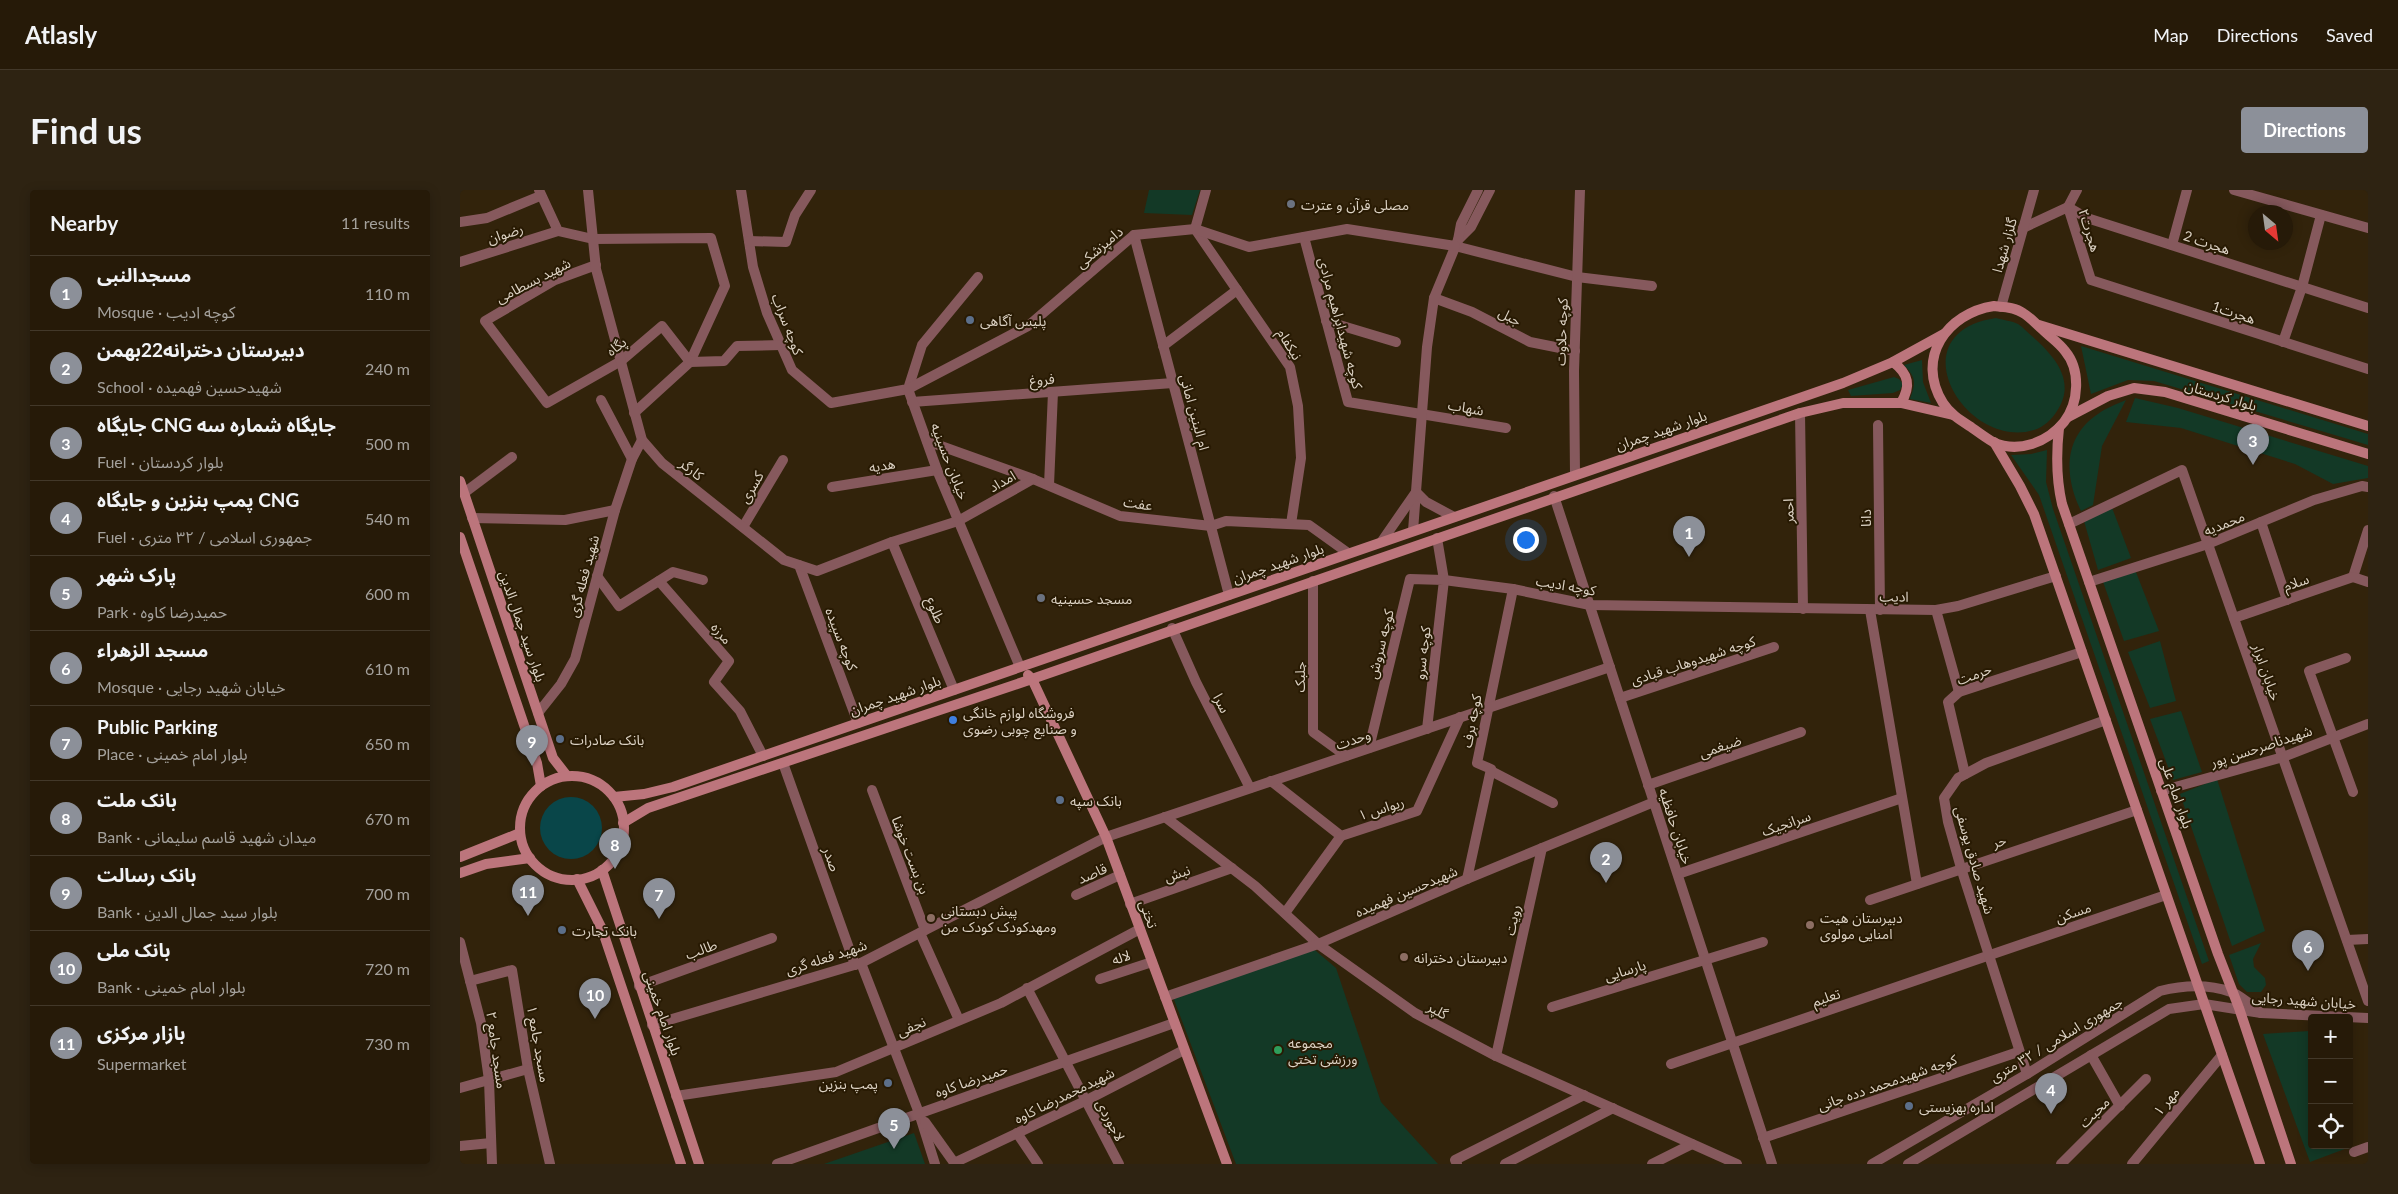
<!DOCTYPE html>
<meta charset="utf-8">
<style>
:root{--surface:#261a08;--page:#2e2312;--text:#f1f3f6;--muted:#a4a19c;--line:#423829;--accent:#8c9099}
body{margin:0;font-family:Lato,"Noto Sans Arabic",sans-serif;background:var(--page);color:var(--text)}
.controls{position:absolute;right:15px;bottom:15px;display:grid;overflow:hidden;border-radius:5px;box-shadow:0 2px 12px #0003}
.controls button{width:45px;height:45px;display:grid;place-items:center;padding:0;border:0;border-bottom:1px solid var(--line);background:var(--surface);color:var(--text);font:25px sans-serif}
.compass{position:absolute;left:1788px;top:15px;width:45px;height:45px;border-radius:50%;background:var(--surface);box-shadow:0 2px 12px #0003;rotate:151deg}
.you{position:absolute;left:1065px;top:349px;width:18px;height:18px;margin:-12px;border:4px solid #fff;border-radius:50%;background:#1a73e8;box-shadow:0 0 0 8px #1a73e833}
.badge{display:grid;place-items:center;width:32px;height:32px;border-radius:50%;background:var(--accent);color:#fff;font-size:16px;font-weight:700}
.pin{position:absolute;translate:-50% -41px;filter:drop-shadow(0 1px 2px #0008)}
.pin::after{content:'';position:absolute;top:26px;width:18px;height:15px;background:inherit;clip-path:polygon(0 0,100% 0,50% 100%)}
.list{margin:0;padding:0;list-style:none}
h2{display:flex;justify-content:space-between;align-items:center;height:65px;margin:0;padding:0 20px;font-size:21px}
h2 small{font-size:16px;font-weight:400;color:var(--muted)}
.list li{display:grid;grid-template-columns:32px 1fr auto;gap:15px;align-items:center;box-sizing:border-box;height:75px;padding:0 20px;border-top:1px solid var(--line)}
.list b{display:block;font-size:19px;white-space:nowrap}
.list p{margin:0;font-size:16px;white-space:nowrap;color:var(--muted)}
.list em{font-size:16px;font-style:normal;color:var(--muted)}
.icon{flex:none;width:28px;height:28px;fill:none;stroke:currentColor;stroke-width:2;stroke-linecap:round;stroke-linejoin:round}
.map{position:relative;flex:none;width:1908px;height:974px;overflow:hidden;border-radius:5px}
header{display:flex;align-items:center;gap:30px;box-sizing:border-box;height:70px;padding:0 25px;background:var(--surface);border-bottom:1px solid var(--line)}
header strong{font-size:24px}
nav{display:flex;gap:28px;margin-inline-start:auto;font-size:18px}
.intro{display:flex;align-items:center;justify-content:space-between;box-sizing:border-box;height:120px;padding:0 30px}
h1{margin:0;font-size:35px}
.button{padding:12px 22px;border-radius:5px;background:var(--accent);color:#fff;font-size:18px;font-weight:700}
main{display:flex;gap:30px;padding:0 30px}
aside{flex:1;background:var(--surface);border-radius:5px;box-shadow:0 2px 12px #0003}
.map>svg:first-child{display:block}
.green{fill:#133926}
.water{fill:#094649}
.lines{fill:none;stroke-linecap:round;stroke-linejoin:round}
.minor{stroke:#86595d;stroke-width:10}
.tertiary{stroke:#86595d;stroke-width:10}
.secondary{stroke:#bc757c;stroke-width:10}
.worship-dot{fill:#6b7280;stroke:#281a03;stroke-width:2}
.service-dot{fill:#5c6f8a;stroke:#281a03;stroke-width:2}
.shop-dot{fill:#3f7fe0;stroke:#281a03;stroke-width:2}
.education-dot{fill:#8d6e63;stroke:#281a03;stroke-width:2}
.leisure-dot{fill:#2e9e5b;stroke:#281a03;stroke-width:2}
.labels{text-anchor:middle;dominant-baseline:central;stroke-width:4;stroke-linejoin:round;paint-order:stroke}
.poi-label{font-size:14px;fill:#dcd2c4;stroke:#281a03;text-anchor:start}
.street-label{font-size:14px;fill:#dcd2c4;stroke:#281a03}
</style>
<header>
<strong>Atlasly</strong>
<nav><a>Map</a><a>Directions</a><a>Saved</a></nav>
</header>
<div class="intro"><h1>Find us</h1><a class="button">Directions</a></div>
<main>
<aside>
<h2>Nearby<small>11 results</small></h2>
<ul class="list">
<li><span class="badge">1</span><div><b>مسجدالنبی</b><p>Mosque · کوچه ادیب</p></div><em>110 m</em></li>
<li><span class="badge">2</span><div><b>دبیرستان دخترانه22بهمن</b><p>School · شهیدحسین فهمیده</p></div><em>240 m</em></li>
<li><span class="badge">3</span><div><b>جایگاه CNG جایگاه شماره سه</b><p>Fuel · بلوار کردستان</p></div><em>500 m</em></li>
<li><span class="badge">4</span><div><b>پمپ بنزین و جایگاه CNG</b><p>Fuel · جمهوری اسلامی / ۳۲ متری</p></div><em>540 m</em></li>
<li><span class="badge">5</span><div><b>پارک شهر</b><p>Park · حمیدرضا کاوه</p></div><em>600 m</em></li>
<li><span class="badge">6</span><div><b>مسجد الزهراء</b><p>Mosque · خیابان شهید رجایی</p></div><em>610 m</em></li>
<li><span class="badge">7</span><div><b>Public Parking</b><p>Place · بلوار امام خمینی</p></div><em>650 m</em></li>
<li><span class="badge">8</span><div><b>بانک ملت</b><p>Bank · میدان شهید قاسم سلیمانی</p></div><em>670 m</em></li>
<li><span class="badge">9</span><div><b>بانک رسالت</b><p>Bank · بلوار سید جمال الدین</p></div><em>700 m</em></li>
<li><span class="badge">10</span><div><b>بانک ملی</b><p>Bank · بلوار امام خمینی</p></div><em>720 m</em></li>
<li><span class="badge">11</span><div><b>بازار مرکزی</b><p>Supermarket</p></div><em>730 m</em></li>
</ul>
</aside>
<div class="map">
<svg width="1908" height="974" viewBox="0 0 1908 974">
<rect width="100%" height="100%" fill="#32230b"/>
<g class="green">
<path d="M689,0h51l-8,25 -48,-2z"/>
<path d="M1536,128c7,2 16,3 22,6 5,3 10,9 15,13 21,19 44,44 24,74 -5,8 -13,16 -23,19 -68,21 -139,-97 -38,-112z"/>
<path d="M1621,156l287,88v11l-214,-64 -26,-1 -37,14z"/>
<path d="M1462,170l1,22 8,21 -21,-4c6,-16 6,-22 -6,-34z"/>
<path d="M1434,187l5,2 4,5 -3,6 -7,3 -42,3 -3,-6z"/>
<path d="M1675,208l43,10 190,58v12l-35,6 -38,-20 -114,-36 -55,-6z"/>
<path d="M1666,210l-24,46 -9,59 -12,6c-17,-34 -18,-74 17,-97 8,-6 19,-10 28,-14z"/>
<path d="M1587,260l-1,32 7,27 156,452 -7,3 -163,-469 -28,-40 20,-1z"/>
<path d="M1651,315l20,53 -33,12 -14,-49z"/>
<path d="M1674,377l25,64 -35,10 -22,-62z"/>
<path d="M1700,451l16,60 -26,7 -22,-56z"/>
<path d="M1721,521l21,61 -29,8 -23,-61z"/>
<path d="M1757,589l48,152 -33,15 -52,-152z"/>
<path d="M1801,753l-8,16 1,8 11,11 1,7 -5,7h-14l-8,-8 -10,-29z"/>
<path d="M849,755l27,23 45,134 57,62h-202l-63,-167z"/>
<path d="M1849,841l3,9v105h37l1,2 -40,15 -47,-128z"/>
<path d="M454,943l11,31h-101z"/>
</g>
<circle class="water" cx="111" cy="638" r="31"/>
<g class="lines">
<g class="minor">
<path d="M79,0l19,41 35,8 118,-1 14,48 -35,76 -56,51"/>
<path d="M281,0l12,77 14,46 25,57 39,33 77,-14 14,-44 56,-68"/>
<path d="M1617,0l-9,17 23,73 277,89"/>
<path d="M0,32l27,-4 53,-22"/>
<path d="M1563,38l45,-21 19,11 281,90"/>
<path d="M735,39l95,138 8,39 3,52 -10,66"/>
<path d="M674,45l95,360"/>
<path d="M844,47l44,165 158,26"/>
<path d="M289,51l37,1 9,-27 16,-25"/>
<path d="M1712,55l15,-55"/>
<path d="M995,56l122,31 75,9"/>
<path d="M0,72l98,-31"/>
<path d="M136,75l-41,15 -70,41 62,82 74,-42 41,-35 28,36 34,-1 13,-15 44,-1"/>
<path d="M974,108l38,14 58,30 45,9"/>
<path d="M866,131l70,21"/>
<path d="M1823,152l19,-55 19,-72"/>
<path d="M703,156l74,-56"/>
<path d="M141,210l31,59"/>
<path d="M452,212l261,-19"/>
<path d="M1340,223l3,196"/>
<path d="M1418,235l2,185"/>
<path d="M467,251l106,38 87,37 91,10 15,-5 83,4 39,28"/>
<path d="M1115,285l-1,-104 6,-181"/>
<path d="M589,295l4,-93"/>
<path d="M372,297l105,-17"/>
<path d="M4,303l48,-36"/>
<path d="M1094,306l218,668"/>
<path d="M12,328l93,2 50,-10"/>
<path d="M1801,332l26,78"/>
<path d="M1609,334l113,-54 186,531"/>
<path d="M283,337l40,-67"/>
<path d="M977,348l7,42 69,9 77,16 346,5 22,-4 98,-30"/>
<path d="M432,352l62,148"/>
<path d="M339,375l59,158"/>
<path d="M137,386l22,30 54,-34 30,8"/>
<path d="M1893,387l15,-47"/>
<path d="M199,391l70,80 -15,21 26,29 23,45"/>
<path d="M853,391v151l33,24"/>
<path d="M1629,392l119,-38 106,-44 48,-14 6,1"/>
<path d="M1410,420l47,274"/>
<path d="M1476,420l23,82"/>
<path d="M1774,428l119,-41 15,5"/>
<path d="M712,438l24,54 54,106"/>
<path d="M1886,468l-37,13 44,121"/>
<path d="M1160,508l154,-51"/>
<path d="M909,558l41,-169 34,1 -17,149"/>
<path d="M323,573l72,202"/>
<path d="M1031,581l62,32"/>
<path d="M1505,584l-17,-72 11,-10 123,-40"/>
<path d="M811,591l70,55 76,-25 43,-94"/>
<path d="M1188,595l153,-53"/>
<path d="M412,600l53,140"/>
<path d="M1701,601l122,-34 85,-33"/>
<path d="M705,627l90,69 63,58 97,69 81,43 241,108"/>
<path d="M1218,684l224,-76"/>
<path d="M1007,689l24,-110 -14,-6 36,-174"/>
<path d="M616,705l44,-20"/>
<path d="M1410,710l267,-90"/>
<path d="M670,714l102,-36"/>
<path d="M825,723l56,-77"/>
<path d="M460,743l39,87"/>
<path d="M1887,750l21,-1"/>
<path d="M0,752l21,81 8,57 3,84"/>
<path d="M401,773l58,150 16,51"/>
<path d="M640,789l52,-17"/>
<path d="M10,791l42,-11 16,99 22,95"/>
<path d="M179,796l133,-48"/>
<path d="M567,798l92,176"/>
<path d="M705,807l153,-53 149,-65 187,-77"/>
<path d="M1744,814l57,9 107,5"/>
<path d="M1092,817l211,-65"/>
<path d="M192,835l209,-62 245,-126 504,-170"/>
<path d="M1631,865l29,51"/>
<path d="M1036,866l46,-208"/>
<path d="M1211,874l495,-169"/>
<path d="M1567,884l-66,-206 -13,-46 -4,-24 14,-20 28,-15 120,-43"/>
<path d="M0,898l68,-19"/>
<path d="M216,906l160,-24 165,-69 139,-74"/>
<path d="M465,932l30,42"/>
<path d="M557,943l21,31"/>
<path d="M1303,948l255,-86"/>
<path d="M0,956l31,-3"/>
<path d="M1894,962l14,-5"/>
<path d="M494,973l131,-62 99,-51"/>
<path d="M317,974l397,-141"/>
<path d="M997,974l-2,-4 129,-65"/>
<path d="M1045,974l108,-56"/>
<path d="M1192,974l40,-20"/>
<path d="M1601,974l85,-85"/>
<path d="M1672,974l90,-109"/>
</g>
<g class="tertiary">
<path d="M128,0l8,79 46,171 20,23 122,97 33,11 75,-29 66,-21 75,-42"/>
<path d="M1774,0l134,38"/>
<path d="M735,39l11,-39"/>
<path d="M998,50l13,-13 19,-37"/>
<path d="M1541,117l33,-117"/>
<path d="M953,341l14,-184 7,-49 24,-58 3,-16 17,-34"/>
<path d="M922,351l34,-49 10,10 28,15"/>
<path d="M560,477l-83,-197 -29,-81 120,-63 106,-91 61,-6 54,18 98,-18 108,17"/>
<path d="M78,523l23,-29 14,-25 40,-149 17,-51 10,-19"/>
<path d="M1412,974l155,-90 133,-83c24,-6 48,-7 71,1 11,4 21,14 30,21"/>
<path d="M1448,974l261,-155 35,-5"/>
</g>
<g class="secondary">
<path d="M1534,116c10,1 21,1 29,7 7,4 14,12 20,17 7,7 16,13 22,21 16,19 14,52 -1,71 -16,20 -46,32 -71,20 -7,-4 -15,-10 -22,-15 -11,-7 -21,-13 -28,-24 -28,-45 4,-90 51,-97z"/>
<path d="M1579,135l329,101"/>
<path d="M1433,172c16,12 18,24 8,41"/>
<path d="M1608,227l40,-21 26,-8 31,4 203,62"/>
<path d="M1599,238c-3,27 -3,50 3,76l156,450 21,54 52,156"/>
<path d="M1534,252l26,44 14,28 226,650"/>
<path d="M0,291l93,277 14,18"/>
<path d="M0,347l77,226 4,23"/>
<path d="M568,485l4,4 74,158 121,327"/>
<circle cx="112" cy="638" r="52"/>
<path d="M154,607l30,-3 29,-7 1170,-404 50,-21 51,-28"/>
<path d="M163,633l25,-15 384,-129 768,-266 43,-10h58l52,12"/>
<path d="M0,667l60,-24"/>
<path d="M142,680l97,294"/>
<path d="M0,683l26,-9 44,-6"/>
<path d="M117,689l25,50 79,235"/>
</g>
</g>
<g class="worship-dot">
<circle cx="831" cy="14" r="5"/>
<circle cx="581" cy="408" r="5"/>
</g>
<g class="service-dot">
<circle cx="510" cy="130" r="5"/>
<circle cx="100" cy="549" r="5"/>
<circle cx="600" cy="610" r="5"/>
<circle cx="102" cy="740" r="5"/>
<circle cx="428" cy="893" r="5"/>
<circle cx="1449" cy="916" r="5"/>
</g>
<circle class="shop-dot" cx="493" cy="530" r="5"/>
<g class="education-dot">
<circle cx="471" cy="728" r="5"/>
<circle cx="1350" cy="735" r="5"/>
<circle cx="944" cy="767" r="5"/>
</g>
<circle class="leisure-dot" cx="818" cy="860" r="5"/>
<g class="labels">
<g class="poi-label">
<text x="841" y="14">مصلی قرآن و عترت</text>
<text x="520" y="130">پلیس آگاهی</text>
<text x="591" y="408">مسجد حسینیه</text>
<text x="503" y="522">فروشگاه لوازم خانگی<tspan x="503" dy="16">و صنایع چوبی رضوی</tspan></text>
<text x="110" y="549">بانک صادرات</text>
<text x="610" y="610">بانک سپه</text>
<text x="481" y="720">پیش دبستانی<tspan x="481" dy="16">ومهدکودک کودک من</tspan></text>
<text x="1360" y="727">دبیرستان هیت<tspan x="1360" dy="16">امنایی مولوی</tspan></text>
<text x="112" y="740">بانک تجارت</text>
<text x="954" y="767">دبیرستان دخترانه</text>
<text x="828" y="852">مجموعه<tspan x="828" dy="16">ورزشی تختی</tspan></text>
<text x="418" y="893" text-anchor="end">پمپ بنزین</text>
<text x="1459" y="916">اداره بهزیستی</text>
</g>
<g class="street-label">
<text transform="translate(1630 40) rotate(73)">هجرت۲</text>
<text transform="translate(45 43) rotate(-18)">رضوان</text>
<text transform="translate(1747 52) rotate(18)">هجرت 2</text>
<text transform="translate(1544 55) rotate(-74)">گلزار شهدا</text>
<text transform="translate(639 57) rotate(-40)">دامپزشکی</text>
<text transform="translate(73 90) rotate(-27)">شهید بسطامی</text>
<text transform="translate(1774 122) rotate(18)">هجرت1</text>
<text transform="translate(1050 126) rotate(28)">جبل</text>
<text transform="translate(881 133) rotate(75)">کوچه شهیدابراهیم مرادی</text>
<text transform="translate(328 134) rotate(69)">کوچه سراب</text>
<text transform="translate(1101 142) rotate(-88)">کوچه حلاوت</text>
<text transform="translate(830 154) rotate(58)">نیکفام</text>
<text transform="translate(156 156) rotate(-37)">پگاه</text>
<text transform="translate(582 189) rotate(-4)">فروغ</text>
<text transform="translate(1761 205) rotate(17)">بلوار کردستان</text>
<text transform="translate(1006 217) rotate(10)">شهاب</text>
<text transform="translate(735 222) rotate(75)">ام البنین امانی</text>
<text transform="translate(1201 240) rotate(-19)">بلوار شهید چمران</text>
<text transform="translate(490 271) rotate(69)">خیابان حسینیه</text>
<text transform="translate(422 275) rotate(-9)">هدیه</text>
<text transform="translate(232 279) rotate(39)">کارگر</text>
<text transform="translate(542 291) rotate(-30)">امداد</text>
<text transform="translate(291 297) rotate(-60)">کسری</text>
<text transform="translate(678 313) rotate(9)">عفت</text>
<text transform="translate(1328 321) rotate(-91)">احمر</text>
<text transform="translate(1405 328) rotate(-90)">دانا</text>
<text transform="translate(1764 333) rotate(-22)">محمدیه</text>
<text transform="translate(818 373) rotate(-19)">بلوار شهید چمران</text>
<text transform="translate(123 386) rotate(-75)">شهید فعله گری</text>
<text transform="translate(1836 392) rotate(-19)">سلام</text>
<text transform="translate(1106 395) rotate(10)">کوچه ادیب</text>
<text transform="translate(1434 406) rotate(1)">ادیب</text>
<text transform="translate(476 420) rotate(67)">طلوع</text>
<text transform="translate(63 436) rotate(71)">بلوار سید جمال الدین</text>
<text transform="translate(262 443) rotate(49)">مرزه</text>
<text transform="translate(382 449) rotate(69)">کوچه سپیده</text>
<text transform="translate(920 454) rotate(-76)">کوچه سروش</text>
<text transform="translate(962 463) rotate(-83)">کوچه سرو</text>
<text transform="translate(1233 470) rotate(-18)">کوچه شهیدوهاب قبادی</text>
<text transform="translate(1807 482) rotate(71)">خیابان ابرار</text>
<text transform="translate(1514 484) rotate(-20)">حرمت</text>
<text transform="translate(839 487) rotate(-90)">جلبک</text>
<text transform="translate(435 505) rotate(-19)">بلوار شهید چمران</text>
<text transform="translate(762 513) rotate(63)">سرا</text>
<text transform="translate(1011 531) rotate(-79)">کوچه برف</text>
<text transform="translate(893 549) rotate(-19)">وحدت</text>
<text transform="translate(1260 556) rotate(-19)">ضیغمی</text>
<text transform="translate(1801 556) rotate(-18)">شهیدناصرحسن پور</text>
<text transform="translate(1717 603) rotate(71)">بلوار امام علی</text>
<text transform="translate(921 618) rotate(-18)">ریواس ۱</text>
<text transform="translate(1326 633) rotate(-19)">سرانجیک</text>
<text transform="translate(1216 636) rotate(72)">خیابان حافظیه</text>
<text transform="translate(1539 651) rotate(-18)">حر</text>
<text transform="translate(451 665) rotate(69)">بن بست خوشا</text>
<text transform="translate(372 669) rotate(70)">صدر</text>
<text transform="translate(1515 670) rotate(74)">شهید صادق یوسفی</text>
<text transform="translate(632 683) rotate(-24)">قاصد</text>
<text transform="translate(717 683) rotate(-19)">نبش</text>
<text transform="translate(946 701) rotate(-23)">شهیدحسین فهمیده</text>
<text transform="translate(1613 722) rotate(-19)">مسکن</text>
<text transform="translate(689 724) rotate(70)">تختی</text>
<text transform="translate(1052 730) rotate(-78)">رویت</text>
<text transform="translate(241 759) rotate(-20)">طالب</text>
<text transform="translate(366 767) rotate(-18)">شهید فعله گری</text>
<text transform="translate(661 767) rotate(-18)">لاله</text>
<text transform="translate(1165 780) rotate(-17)">پارسایی</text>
<text transform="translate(1366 807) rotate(-19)">تعلیم</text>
<text transform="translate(1844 810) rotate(4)">خیابان شهید رجایی</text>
<text transform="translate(978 820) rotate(29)">گلپر</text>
<text transform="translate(203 823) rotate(71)">بلوار امام خمینی</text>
<text transform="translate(451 836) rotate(-23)">نجفی</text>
<text transform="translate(1596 849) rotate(-31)">جمهوری اسلامی / ۳۲ متری</text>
<text transform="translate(79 854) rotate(80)">مسجد جامع ۱</text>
<text transform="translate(37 860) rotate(82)">مسجد جامع ۲</text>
<text transform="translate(511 890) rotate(-19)">حمیدرضا کاوه</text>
<text transform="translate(1427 892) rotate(-19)">کوچه شهیدمحمد دده جانی</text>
<text transform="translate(604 905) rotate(-26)">شهیدمحمدرضا کاوه</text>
<text transform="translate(1706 911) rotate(-50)">مهر ۱</text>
<text transform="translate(1634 922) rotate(-45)">محبت</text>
<text transform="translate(651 930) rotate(62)">لاجوردی</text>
</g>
</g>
</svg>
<div class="controls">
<button>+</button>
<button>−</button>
<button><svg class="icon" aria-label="locate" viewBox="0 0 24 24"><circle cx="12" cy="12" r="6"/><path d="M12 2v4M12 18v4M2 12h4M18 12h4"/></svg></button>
</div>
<svg class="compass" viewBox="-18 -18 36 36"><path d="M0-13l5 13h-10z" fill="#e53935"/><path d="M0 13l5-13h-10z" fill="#a4a19c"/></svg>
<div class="you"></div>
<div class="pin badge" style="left:1229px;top:367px">1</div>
<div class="pin badge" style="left:1146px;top:693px">2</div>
<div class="pin badge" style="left:1793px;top:275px">3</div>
<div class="pin badge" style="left:1591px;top:924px">4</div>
<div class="pin badge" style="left:434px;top:959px">5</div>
<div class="pin badge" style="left:1848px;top:781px">6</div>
<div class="pin badge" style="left:199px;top:729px">7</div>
<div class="pin badge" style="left:155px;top:679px">8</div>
<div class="pin badge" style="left:72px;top:576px">9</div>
<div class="pin badge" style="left:135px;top:829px">10</div>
<div class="pin badge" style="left:68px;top:726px">11</div>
</div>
</main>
